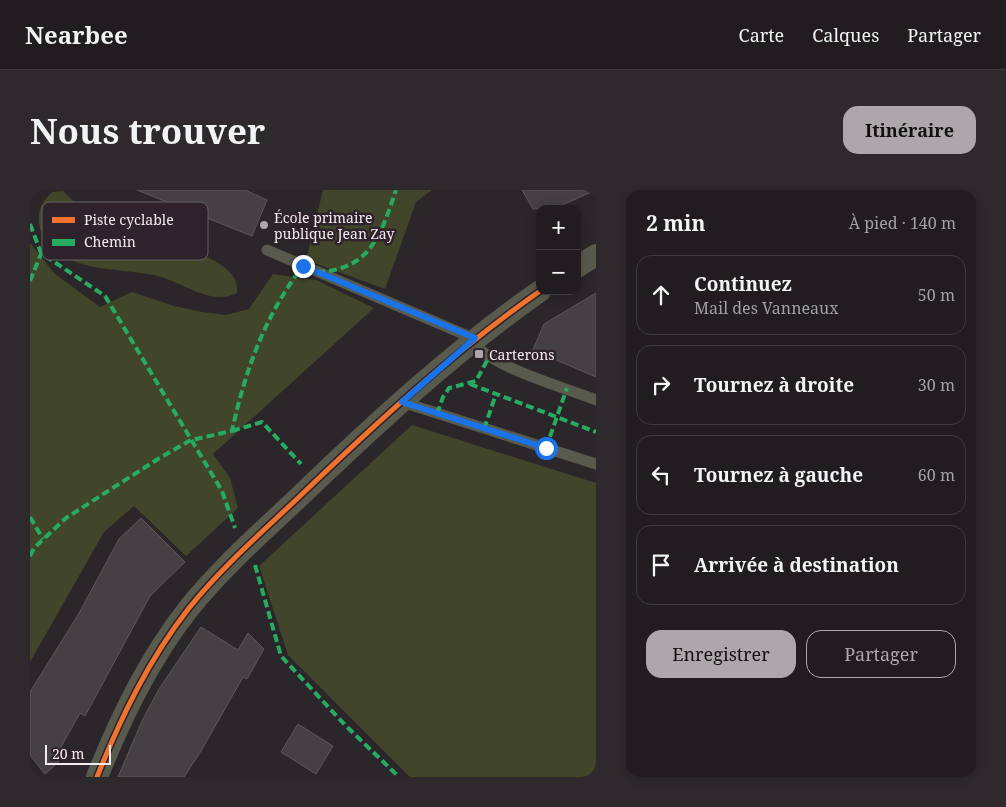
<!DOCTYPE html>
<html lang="fr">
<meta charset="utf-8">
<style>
:root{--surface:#201c1f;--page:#2d292c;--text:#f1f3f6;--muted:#a2a1a4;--line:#3d3a3d;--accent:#ada6aa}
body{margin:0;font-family:"Noto Serif",serif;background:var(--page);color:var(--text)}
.controls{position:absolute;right:15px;top:15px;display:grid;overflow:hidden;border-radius:10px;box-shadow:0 2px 12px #0003}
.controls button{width:45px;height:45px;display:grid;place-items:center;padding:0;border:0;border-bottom:1px solid var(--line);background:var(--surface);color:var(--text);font:25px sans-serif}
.scale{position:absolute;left:15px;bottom:12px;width:66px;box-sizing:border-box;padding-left:5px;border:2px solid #f3ebf0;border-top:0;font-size:14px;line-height:18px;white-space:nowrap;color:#f3ebf0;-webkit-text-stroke:4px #2e232a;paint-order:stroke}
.stop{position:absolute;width:15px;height:15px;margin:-11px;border:4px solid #1a73e8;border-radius:50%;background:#fff}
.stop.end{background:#1a73e8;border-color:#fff;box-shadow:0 1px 5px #0008}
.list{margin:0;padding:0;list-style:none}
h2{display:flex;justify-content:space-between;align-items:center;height:65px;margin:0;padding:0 20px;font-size:21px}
h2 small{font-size:16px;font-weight:400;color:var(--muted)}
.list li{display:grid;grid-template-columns:32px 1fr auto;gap:15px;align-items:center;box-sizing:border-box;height:80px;margin:0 10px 10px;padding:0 10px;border:1px solid var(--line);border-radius:15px}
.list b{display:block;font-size:19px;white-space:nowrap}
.list p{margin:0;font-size:16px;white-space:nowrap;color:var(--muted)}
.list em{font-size:16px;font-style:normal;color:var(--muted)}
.actions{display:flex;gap:10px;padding:15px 20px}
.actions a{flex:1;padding:11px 0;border:1px solid var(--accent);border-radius:15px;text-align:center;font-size:18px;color:var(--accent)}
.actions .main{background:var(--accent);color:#111}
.icon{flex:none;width:28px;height:28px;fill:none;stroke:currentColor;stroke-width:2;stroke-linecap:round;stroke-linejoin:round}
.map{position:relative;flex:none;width:566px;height:587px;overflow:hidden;border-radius:15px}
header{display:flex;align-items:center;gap:30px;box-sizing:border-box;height:70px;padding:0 25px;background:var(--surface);border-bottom:1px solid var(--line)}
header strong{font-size:24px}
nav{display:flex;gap:28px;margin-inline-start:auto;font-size:18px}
.intro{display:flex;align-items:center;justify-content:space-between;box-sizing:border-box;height:120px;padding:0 30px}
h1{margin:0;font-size:35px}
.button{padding:12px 22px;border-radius:15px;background:var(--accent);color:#111;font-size:18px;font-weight:700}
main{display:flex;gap:30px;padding:0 30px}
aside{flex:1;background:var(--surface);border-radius:15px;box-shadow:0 2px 12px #0003}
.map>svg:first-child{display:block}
.green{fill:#41462a}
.building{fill:#444043;stroke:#5c585a}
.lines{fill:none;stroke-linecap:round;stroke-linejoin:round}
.service{stroke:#585a4e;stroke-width:11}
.minor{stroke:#585a4e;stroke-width:22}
.quiet{stroke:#26ab63;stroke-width:4;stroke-dasharray:8 4;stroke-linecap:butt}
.cycleway-casing{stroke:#2e232a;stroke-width:8}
.cycleway{stroke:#ef722f;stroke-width:5}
.route{stroke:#1a73e8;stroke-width:6}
.poi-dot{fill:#ada6aa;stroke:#2e232a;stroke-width:2}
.labels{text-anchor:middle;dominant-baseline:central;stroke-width:5;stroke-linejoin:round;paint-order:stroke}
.poi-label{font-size:14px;fill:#f3ebf0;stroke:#2e232a;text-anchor:start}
.key{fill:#2e232a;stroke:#695f65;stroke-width:1}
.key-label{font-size:14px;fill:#f3ebf0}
</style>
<header>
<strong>Nearbee</strong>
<nav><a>Carte</a><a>Calques</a><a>Partager</a></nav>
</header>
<div class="intro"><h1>Nous trouver</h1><a class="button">Itinéraire</a></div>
<main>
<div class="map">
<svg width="566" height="587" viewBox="0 0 566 587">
<rect width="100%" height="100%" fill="#2b2629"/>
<g class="green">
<path d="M293,0h109l-16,12 -31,87 -79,-29z"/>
<path d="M33,1c10,9 22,24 34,31 29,17 146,26 140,71 -24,13 -52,-9 -76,-16 -36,-11 -84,-1 -110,-33 -4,-5 -9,-9 -11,-15 -4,-17 1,-26 12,-37z"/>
<path d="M0,53l25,31 45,33 32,-15 42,14 28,6 24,3 23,-6 24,-35 43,6 58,28 -161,146 17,24 8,30 -52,48 -52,-50 -30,26 -74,130z"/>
<path d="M382,235l184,58v294h-186l-122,-122 -29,-89z"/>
</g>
<g class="building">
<path d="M107,0h108l22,10 -15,36z"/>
<path d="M492,0h74l-43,19h-20z"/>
<path d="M566,103v84l-63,-27 11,-26z"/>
<path d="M111,328l44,44 -35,34 -65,120 -5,-3 -19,34 6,7 -22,20 -15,-19v-63l48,-77 41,-76z"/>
<path d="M171,437l37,23 10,-17 16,16 -17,30 -4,-2 -42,74 -17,26h-66l24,-56 17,-32z"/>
<path d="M268,534l35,22 -17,28 -35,-22z"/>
</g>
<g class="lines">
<g class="service">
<path d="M237,60l208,89"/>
<path d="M441,153c34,29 84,41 125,57"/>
<path d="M372,212l194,62"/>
</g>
<g class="minor">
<path d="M547,77l19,-12"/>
<path d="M67,587c24,-60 52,-118 92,-169 32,-40 72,-75 109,-110 77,-74 155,-146 242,-207"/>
</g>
<g class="quiet">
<path d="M0,34l11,29 64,43 117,195 13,37"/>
<path d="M287,82c54,-2 64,-38 79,-82"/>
<path d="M0,91l26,-64"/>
<path d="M440,194l126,48"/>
<path d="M407,224l6,-17 6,-9 27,-7 13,-24"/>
<path d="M454,239l12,-35"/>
<path d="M202,241l30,-9 39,42"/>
<path d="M516,258l21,-60"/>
<path d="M0,327l13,22"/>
<path d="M0,366l4,-8 32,-30 92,-59 33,-19 41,-9c13,-60 33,-116 71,-165"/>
<path d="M225,375l26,91 64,69 54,52"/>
</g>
<g class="cycleway-casing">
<path id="cycleway" d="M67,587c24,-60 52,-118 92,-169 32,-40 72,-75 109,-110 77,-74 155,-146 242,-207"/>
</g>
<use href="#cycleway" class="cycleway"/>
</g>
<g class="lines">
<path class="route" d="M273,76l172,72 -73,64 144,46"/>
</g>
<g class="poi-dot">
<circle cx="234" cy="35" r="5"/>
<rect x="444" y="159" width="10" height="10" rx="2.5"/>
</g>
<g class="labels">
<g class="poi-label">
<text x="244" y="27">École primaire<tspan x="244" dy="16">publique Jean Zay</tspan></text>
<text x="459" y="164">Carterons</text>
</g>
</g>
<rect x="12" y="12" width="166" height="58" rx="8" class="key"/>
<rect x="22" y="27" width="23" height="6" fill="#ef722f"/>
<rect x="22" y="49" width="23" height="7" fill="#26ab63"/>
<g class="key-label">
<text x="54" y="35">Piste cyclable</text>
<text x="54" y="57">Chemin</text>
</g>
</svg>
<div class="controls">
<button>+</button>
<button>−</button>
</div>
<div class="scale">20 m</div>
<div class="stop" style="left:516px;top:258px"></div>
<div class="stop end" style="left:273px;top:76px"></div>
</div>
<aside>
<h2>2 min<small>À pied · 140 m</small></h2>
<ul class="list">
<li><svg class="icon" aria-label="ahead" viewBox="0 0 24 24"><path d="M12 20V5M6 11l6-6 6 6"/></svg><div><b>Continuez</b><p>Mail des Vanneaux</p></div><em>50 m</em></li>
<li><svg class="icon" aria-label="right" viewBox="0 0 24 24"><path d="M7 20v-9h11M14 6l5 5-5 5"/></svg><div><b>Tournez à droite</b></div><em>30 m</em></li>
<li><svg class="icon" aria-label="left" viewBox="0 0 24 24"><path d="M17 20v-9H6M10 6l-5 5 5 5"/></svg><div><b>Tournez à gauche</b></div><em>60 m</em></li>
<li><svg class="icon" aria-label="arrive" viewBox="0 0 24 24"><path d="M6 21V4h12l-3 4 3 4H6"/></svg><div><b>Arrivée à destination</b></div></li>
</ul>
<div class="actions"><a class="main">Enregistrer</a><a>Partager</a></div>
</aside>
</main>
